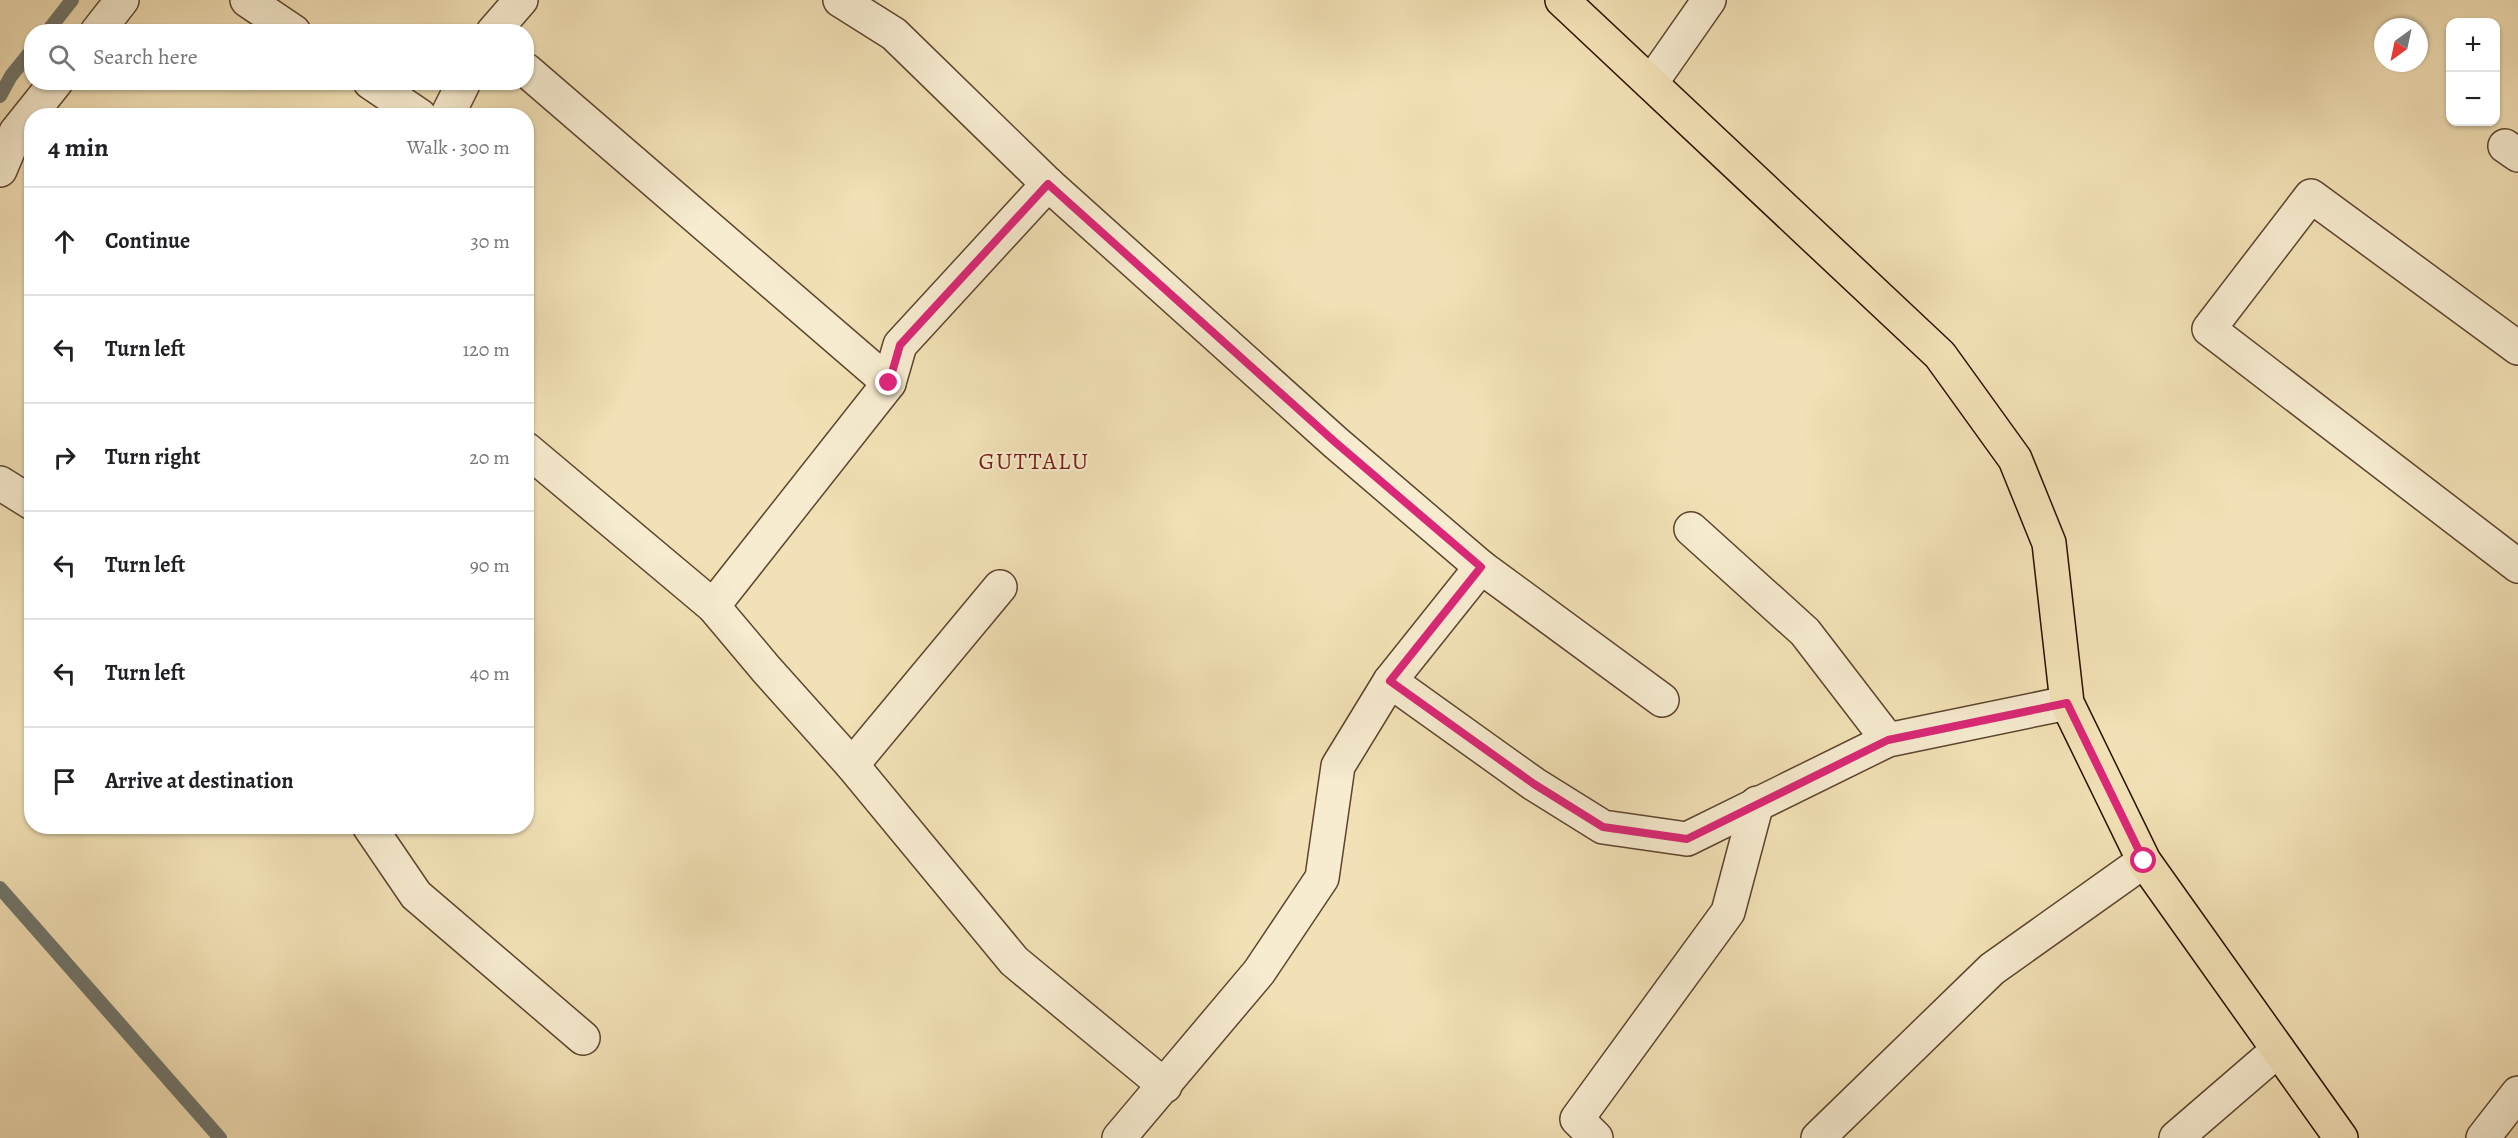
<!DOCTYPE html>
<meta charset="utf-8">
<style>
:root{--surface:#fff;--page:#f6f6f6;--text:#202124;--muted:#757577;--line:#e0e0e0}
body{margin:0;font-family:Alegreya,serif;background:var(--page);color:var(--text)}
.controls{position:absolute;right:18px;top:18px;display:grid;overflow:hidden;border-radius:12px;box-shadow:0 2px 4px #0004}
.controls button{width:54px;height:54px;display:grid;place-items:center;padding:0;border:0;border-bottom:2px solid var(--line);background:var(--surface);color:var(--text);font:30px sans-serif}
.compass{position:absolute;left:2374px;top:18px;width:54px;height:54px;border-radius:50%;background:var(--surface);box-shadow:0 2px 4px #0004;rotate:213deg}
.stop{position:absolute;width:18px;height:18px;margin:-14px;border:4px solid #db2777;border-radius:50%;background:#fff}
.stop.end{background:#db2777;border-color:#fff;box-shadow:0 2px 6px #0008}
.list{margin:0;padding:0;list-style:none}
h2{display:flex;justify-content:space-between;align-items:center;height:78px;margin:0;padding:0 24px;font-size:26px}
h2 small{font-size:20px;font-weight:400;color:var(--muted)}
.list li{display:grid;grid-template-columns:39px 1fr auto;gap:18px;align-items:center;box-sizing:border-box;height:108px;padding:0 24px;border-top:2px solid var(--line)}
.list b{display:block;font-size:22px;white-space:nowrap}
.list em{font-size:20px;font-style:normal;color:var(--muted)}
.icon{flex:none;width:33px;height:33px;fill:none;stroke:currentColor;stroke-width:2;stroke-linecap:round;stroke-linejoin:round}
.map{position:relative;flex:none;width:2518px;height:1138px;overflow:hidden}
.search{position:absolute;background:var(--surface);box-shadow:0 2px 4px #0004;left:24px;top:24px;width:510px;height:66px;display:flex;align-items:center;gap:15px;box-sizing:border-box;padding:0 21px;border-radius:24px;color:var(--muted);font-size:22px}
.panel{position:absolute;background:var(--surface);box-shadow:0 2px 4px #0004;left:24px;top:108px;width:510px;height:726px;border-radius:24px}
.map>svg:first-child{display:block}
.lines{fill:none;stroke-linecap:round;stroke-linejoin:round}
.stream{stroke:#71766e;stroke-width:14}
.minor-casing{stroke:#5e442e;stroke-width:36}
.major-casing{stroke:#2d0f01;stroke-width:36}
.minor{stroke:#f7ecd0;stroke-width:33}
.major{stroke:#f2e1b6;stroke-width:33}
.route{stroke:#db2777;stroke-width:8}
.labels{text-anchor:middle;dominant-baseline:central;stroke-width:4.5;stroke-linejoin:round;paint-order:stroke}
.quarter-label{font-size:24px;letter-spacing:1.5px;fill:#7a1f14;stroke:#f7ecd0}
</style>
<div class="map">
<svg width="2518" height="1138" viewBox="0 0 2518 1138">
<rect width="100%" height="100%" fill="#f2e1b6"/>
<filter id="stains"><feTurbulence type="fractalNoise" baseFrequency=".00333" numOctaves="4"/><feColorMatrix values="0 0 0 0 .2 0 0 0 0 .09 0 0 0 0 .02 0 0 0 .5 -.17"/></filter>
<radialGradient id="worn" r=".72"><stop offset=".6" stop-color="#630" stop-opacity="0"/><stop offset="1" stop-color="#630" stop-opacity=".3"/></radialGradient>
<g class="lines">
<g class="stream">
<path d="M47,32l25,-32"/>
<path d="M0,96l11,-20 21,-26"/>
<path d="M0,888l220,250"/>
</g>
<g class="minor-casing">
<g id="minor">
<path d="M247,0l47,32"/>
<path d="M840,0l54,34 154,150 287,258 146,125 -91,114 -52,85 -16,112 -63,94 -140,166"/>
<path d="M97,32l25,-32"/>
<path d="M493,32l28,-32"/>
<path d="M526,70l363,313"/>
<path d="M370,82l50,34"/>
<path d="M1651,83l58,-83"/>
<path d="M447,116l17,-34"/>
<path d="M2505,146l13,9"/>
<path d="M0,170l16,-38 40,-50"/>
<path d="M2518,348l-207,-152 -102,133 309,237"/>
<path d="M526,449l187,157 53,63 86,96 162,196 151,125"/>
<path d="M0,483l32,20"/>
<path d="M1691,529l114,103 83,108"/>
<path d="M1481,567l181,133"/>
<path d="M713,606l176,-223 11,-38 148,-161"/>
<path d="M1390,681l144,103 69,43 84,12 201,-99 179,-37"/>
<path d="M852,765l148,-178"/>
<path d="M369,826l47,69 167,143"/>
<path d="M1596,1138l-19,-19 151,-207 29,-109"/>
<path d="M1818,1138l174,-169 152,-108"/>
<path d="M2176,1138l102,-88"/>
<path d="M2483,1138l35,-45"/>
</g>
</g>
<g class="major-casing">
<path id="major" d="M1562,0l378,355 75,104 34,84 18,160 77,158 197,277"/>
</g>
<use href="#minor" class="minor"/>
<use href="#major" class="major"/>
</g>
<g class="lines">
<path class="route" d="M889,383l11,-38 148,-161 287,258 146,125 -91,114 144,103 69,43 84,12 201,-99 179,-37 77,158"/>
</g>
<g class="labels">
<g class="quarter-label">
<text x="1034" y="461">GUTTALU</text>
</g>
</g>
<rect width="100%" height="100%" filter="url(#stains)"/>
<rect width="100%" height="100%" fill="url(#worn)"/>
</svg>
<div class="controls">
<button>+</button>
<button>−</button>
</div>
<svg class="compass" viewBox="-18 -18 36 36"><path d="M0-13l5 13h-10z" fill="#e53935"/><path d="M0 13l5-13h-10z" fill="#757577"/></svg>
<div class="stop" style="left:2144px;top:861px"></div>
<div class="stop end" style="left:889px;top:383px"></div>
<div class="search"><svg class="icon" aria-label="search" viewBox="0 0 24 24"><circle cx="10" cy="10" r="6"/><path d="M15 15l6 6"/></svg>Search here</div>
<section class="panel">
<h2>4 min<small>Walk · 300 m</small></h2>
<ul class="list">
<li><svg class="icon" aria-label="ahead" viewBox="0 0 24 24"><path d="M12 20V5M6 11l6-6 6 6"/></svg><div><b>Continue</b></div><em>30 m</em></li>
<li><svg class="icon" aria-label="left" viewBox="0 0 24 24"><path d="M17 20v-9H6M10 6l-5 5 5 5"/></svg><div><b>Turn left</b></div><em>120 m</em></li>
<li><svg class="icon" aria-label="right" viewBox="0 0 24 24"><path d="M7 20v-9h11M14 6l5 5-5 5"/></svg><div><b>Turn right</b></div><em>20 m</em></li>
<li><svg class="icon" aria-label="left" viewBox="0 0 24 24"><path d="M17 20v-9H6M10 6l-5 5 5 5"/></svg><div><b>Turn left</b></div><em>90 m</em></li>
<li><svg class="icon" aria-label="left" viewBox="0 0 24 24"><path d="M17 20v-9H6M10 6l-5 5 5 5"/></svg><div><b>Turn left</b></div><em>40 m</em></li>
<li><svg class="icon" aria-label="arrive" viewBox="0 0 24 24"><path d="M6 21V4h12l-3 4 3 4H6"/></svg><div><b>Arrive at destination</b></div></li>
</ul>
</section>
</div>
